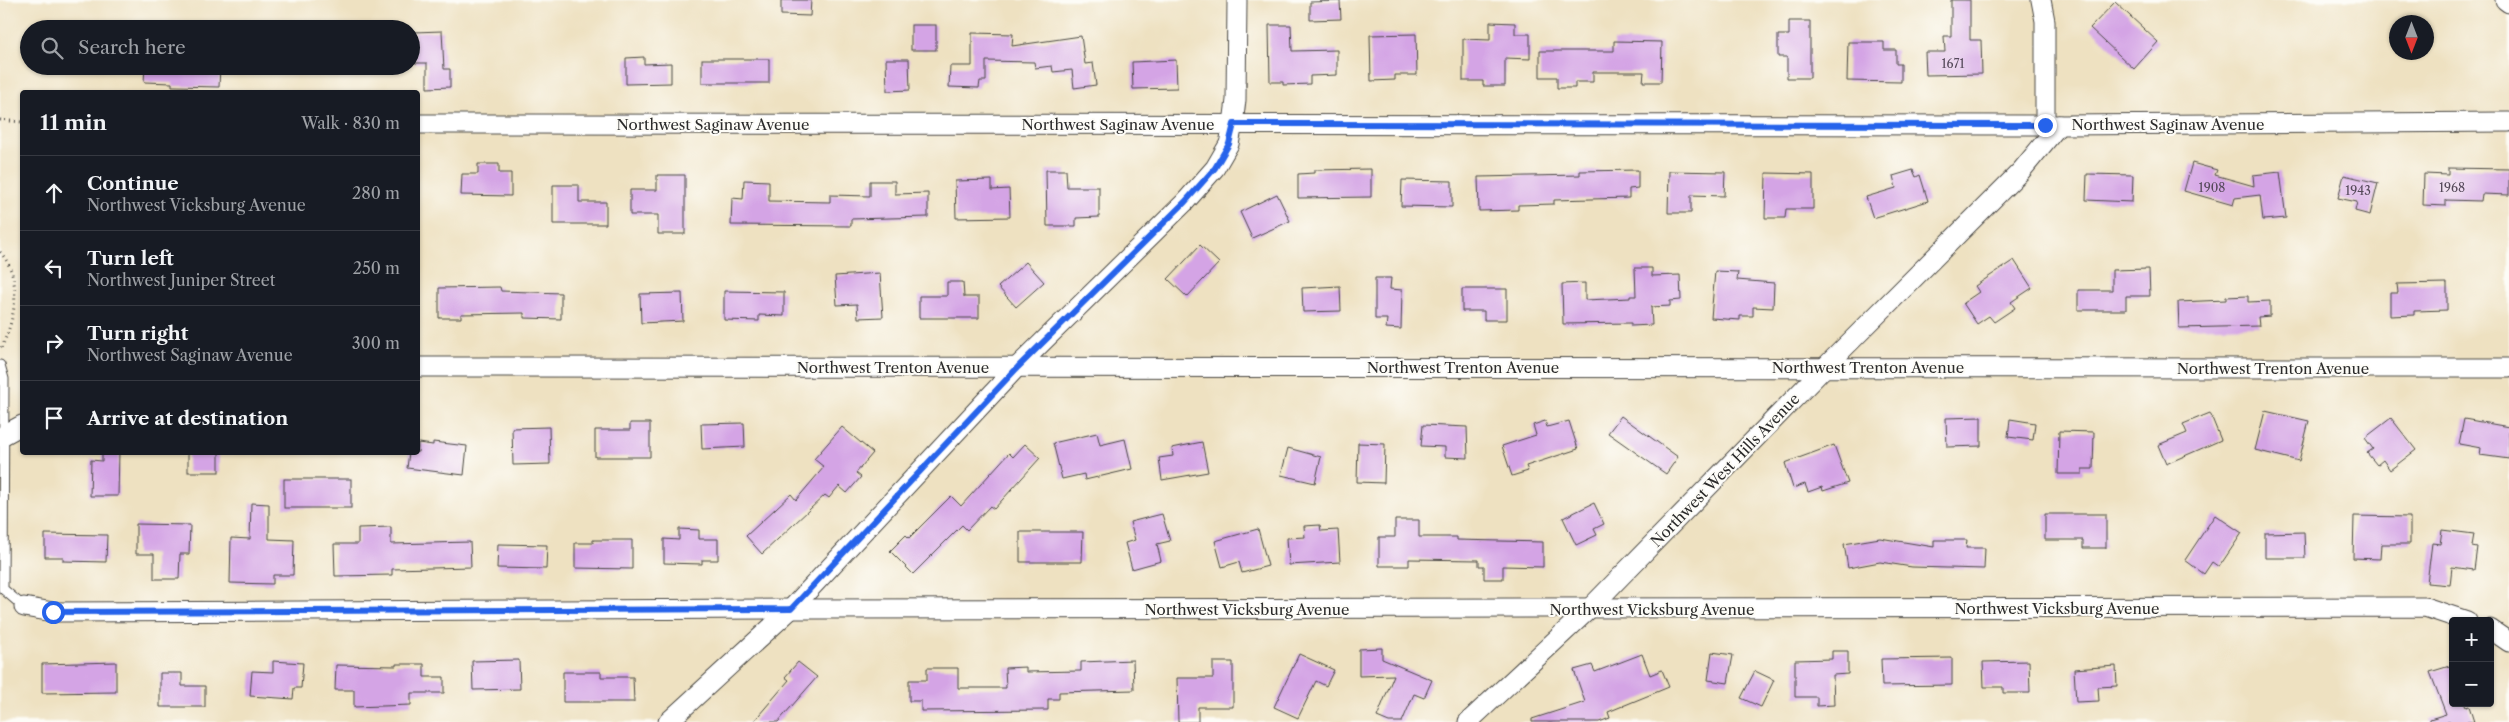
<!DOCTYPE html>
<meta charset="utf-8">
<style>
:root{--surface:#171b24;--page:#242831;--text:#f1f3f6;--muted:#9ea1a6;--line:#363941}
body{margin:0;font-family:"Libre Caslon Text",serif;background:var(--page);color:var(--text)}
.controls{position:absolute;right:15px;bottom:15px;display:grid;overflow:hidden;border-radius:5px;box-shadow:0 1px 4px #0004}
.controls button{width:45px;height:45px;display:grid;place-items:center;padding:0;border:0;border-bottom:1px solid var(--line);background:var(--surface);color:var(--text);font:25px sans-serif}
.compass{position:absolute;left:2389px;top:15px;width:45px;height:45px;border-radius:50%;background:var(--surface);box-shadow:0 1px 4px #0004;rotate:180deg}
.stop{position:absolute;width:15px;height:15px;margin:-11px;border:4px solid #2563eb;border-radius:50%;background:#fff}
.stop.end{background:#2563eb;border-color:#fff;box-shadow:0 1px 5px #0008}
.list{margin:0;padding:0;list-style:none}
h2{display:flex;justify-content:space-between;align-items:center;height:65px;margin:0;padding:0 20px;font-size:21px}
h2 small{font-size:16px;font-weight:400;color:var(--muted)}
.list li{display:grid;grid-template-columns:32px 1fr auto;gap:15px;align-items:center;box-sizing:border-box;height:75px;padding:0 20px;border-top:1px solid var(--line)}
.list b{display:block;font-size:19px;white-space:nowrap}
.list p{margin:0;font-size:16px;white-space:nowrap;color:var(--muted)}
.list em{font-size:16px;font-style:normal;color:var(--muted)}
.icon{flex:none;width:28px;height:28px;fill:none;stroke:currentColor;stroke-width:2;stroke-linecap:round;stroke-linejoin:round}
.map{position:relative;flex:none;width:2509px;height:722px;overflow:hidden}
.search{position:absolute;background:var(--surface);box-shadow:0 1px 4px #0004;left:20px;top:20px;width:400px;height:55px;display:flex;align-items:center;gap:12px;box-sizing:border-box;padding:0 18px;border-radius:28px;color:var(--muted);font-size:19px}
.panel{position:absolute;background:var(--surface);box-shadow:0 1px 4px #0004;left:20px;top:90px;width:400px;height:365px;border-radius:5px}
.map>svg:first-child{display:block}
.building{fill:#d4a4e5}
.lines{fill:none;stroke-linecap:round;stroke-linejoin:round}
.service-casing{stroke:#484642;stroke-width:11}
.minor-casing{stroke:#484642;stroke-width:21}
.path{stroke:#484642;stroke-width:3;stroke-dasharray:1 4;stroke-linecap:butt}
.service{stroke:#fff;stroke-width:9}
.minor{stroke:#fff;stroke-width:19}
.route{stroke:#2563eb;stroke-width:6}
.labels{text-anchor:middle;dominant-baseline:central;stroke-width:4;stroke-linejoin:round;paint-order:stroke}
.number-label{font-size:12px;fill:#55495a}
.street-label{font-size:15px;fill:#2b2b2b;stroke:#fdfcf7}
</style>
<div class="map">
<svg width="2509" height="722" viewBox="0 0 2509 722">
<rect width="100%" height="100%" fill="#fdfcf7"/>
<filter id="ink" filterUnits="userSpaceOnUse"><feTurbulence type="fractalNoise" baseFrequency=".02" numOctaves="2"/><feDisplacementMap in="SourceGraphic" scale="10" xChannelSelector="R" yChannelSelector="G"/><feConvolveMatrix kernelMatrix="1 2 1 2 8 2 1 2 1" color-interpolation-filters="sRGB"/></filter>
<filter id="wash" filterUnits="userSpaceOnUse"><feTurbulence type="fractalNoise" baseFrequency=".0096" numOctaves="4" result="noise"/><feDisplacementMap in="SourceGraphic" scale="20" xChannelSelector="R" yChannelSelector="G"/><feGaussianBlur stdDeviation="1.12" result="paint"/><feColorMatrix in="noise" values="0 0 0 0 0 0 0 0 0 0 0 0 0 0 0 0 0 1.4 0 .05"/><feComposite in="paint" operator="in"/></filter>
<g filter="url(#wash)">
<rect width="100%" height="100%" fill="#eee1c1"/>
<g id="blocks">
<g class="building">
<path d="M781,0h30l-1,16 -29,-1z"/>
<path d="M1951,0h19v40h11l1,34 -56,1 -1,-23h20l-1,-16h7z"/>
<path d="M1340,1l1,18 -31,1v-18z"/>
<path d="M2115,2l43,40 -24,27 -44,-41z"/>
<path d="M1789,21h21v57h-23v-21h-9v-22h11z"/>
<path d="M1490,22l25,1v11h15v25l-25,-1v28h-22v-5h-20v-42l27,1z"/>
<rect x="911" y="25" width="25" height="25"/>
<path d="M1269,25h22l1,26 45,-1v25l-27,1v8l-27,1v-3h-13z"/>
<path d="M442,31l2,38h6v18l-23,1v-25h-12l-1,-31z"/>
<path d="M972,33l41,1 -1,12 69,-10 4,28 8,-1 3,22 -22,3 -2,-18 -19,2 -1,-6 -17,2 -1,-6 -48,-1v20h-6l-1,7 -30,-1 1,-21h22z"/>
<path d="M1416,34l1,41h-22v5l-24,1 -1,-46z"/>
<path d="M1614,41l48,1 -1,40h-18l1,-10h-51v10h-18v6h-18v-11h-17v-26h74z"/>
<path d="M1848,42h36v8h12v14h5v18l-54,-1z"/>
<path d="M644,57v7l27,-1v20l-45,1v-26z"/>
<rect x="702" y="59" width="67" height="24"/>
<path d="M886,59h23l1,31 -23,1z"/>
<path d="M1176,60l1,28 -44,1 -1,-27z"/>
<path d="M145,66h75l-1,21 -47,-1v-3l-28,-1z"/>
<path d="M2192,163l25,7 -2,5 39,11 -1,-11 27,-3 6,46 -23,2 -3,-25 -25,3 -2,7 -49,-14z"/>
<path d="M478,164h21v9h12v23l-50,-1 1,-21h16z"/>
<path d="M2448,168l61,1v26l-27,-1 -1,7 -35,-1v6l-23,-1 1,-31 24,1z"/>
<path d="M1371,169v28l-73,1v-24l16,-1v-3z"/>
<path d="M1046,170h20l1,17h32v30l-23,1v8h-29z"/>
<path d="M1638,170v18l-9,1v9l-75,2v4l-36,1v5l-39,1 -1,-34 102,-2v-4z"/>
<path d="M1913,170l3,7 4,-2 8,26 -55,17 -7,-21 30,-9 -3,-12z"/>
<path d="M1669,171l56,1 -1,24 -33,-1v18h-23z"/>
<path d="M1766,173l47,1v35h-27l-1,9h-20z"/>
<path d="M2087,174l46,1 -1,27 -46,-2z"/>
<path d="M657,175h28v59h-27v-19h-28v-25h27z"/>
<path d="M2344,175l34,8 -8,32 -15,-4 2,-9 -19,-4z"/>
<path d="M744,180l25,1v20l61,1v-7l40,1v-15h25v13l33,-1v24l-77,2v7l-120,-1 1,-27 11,1z"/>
<path d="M992,180v10l17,-1 1,28 -54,1 -1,-37z"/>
<path d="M1402,180l50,1v26l-51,-1z"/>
<path d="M553,185h26v17h27v22h-53z"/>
<path d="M1277,194l13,27 -38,17 -12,-26z"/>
<path d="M1200,245l19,18 -32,34 -19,-18z"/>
<path d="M2014,260l18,28 -21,14 4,6 -21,14 -5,-6 -12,8 -14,-21 16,-11 -4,-6z"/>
<path d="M1026,262l18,20 -28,25 -18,-20z"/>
<path d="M1635,268h17v8l28,-1 1,25 -11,1v5l-19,1 1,18 -21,1v-3l-68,1 -1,-40 23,-1v17l45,-2v-2h6z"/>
<path d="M2149,269l1,27h-24v14h-48v-20h34v-20z"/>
<path d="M1715,271l23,1 -1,8 37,3 -1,25 -20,-1v9h-13v4l-29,-2z"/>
<path d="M880,273l3,44 -25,1 -1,-14 -20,1 -2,-29z"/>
<path d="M1375,278h16l-1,11 12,1 -1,39 -15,-1 1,-9h-12z"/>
<path d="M947,282h16l1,15h15v21h-60v-22h28z"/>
<path d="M2447,283v27l-33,1v4l-24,1v-23h8l-1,-9z"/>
<path d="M1340,286l1,25 -38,1 -1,-24z"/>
<path d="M500,287l1,4 60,2v26l-37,-1v-5l-63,1v4h-22v-30z"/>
<path d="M1462,289h45v31h-23v-9h-22z"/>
<path d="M724,291l60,1v24l-25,-1v6l-35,-1z"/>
<path d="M682,293l1,28 -42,2 -1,-29z"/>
<path d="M2248,296v6l22,-1v15l-12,1 1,9 -80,2 -1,-26 48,-2v-3z"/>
<path d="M2265,411l44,10 -10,40 -44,-11z"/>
<path d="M2210,413l11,27 -55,24 -8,-19 29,-12 -4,-9z"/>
<path d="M1621,416l57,41 -12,17 -58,-41z"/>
<path d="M1981,417v29l-34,1 -1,-29z"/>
<path d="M2391,418l25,32 -26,20 -7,-10 -6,5 -10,-12 6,-4 -8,-11z"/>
<path d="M2010,419l25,4 -2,17 -25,-3z"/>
<path d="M2464,419l45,8v32l-29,-4 1,-7 -22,-4z"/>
<path d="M1545,421l2,6 22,-6 9,28 -52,17 2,5 -16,5 -10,-30 34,-11 -3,-10z"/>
<path d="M630,423h20v34h-55v-27h35z"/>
<path d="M744,423l1,24 -43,2 -1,-25z"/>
<path d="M1423,425l44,2 1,31 -23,-1v-10l-24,-1z"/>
<path d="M549,427l1,37 -37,1 -1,-37z"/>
<path d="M842,427l31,26 -17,20 5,4 -14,16 -8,-7 -10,12 -4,-3 -63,59 -16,-18 45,-42 5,6 28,-33 -10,-8z"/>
<path d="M2059,431l35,1 -1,37h-11v5h-24z"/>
<path d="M1097,433l3,12 25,-6 7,30 -47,11 -1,-6 -22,5 -9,-36z"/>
<path d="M433,442l34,4 -3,29 -57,-7 2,-16h9v-9l15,2z"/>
<path d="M1202,442l6,30 -46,8 -3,-22 14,-2 -1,-8z"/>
<path d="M1358,443l27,1 -1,39 -27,-1z"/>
<path d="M1025,444l15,14 -46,51 -4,-3 -23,24 -5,-5 -49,49 -23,-23 16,-16 3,3 42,-42 10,10 48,-53 4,4z"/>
<path d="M1834,445l14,38 -25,8 -1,-4 -14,5 -3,-8 -12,4 -8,-25z"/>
<path d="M1288,448l33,9 -6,26 -34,-8z"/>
<path d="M102,452h17l-1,44h-28l1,-36 11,1z"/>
<rect x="188" y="452" width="31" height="20"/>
<rect x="284" y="479" width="67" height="29"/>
<path d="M251,503l18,1v35l25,1 -1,35h-20v9l-43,-1 1,-45 19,1z"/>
<path d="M1594,503l10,21 -10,5 3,6 -21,10 -13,-27z"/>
<path d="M1162,514l8,27 -13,3 4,17 -29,8 -7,-26 10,-3 -5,-18z"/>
<path d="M2045,514h61v34h-23v-8h-38z"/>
<path d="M2215,515l27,18 -23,34 -7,-5 -8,12 -19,-14z"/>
<path d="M2354,516l56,1v27h-29l-1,15 -27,-1z"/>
<path d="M1395,520h24v17h38v3l86,2v25l-40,-1v13h-19v-13h-5v-6l-70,-1v7h-30v-29h16z"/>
<path d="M136,524l54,1 -1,29h-9l-1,25h-25v-25h-18z"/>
<path d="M1320,525l1,6 17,-1 2,32 -51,3 -2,-27 18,-1 -1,-11z"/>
<path d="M391,527v17l79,-2 1,25 -79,2v6l-57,1 -1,-32h24v-16z"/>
<path d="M679,529l20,1v9h19v21h-16v4l-38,-1v-24l15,1z"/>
<path d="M1258,529l10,37 -26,7 -3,-11 -17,5 -7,-26z"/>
<path d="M2442,530l32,4 -2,12 5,1 -3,23 -22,-3 -2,18 -23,-2 5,-40 8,1z"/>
<path d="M1020,532h63l-1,30h-62z"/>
<path d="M2304,532l1,26h-40v-25z"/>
<path d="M45,534l62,1 -1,27 -43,-1v-4h-18z"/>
<path d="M1880,538l54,9v-7h33l-1,8h19l-1,21 -72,-2 -32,-5 -32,6 -4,-24z"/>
<path d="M593,540h39v29l-57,-1v-25h18z"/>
<path d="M498,544l49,1 -1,24 -49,-1z"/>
<path d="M1382,648v11l50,21 -8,18 -10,-4 -12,28h-13l-12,-5 17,-42 -35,1v-27z"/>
<path d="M1832,651h16v23l-15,1 1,30 -17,1v-9h-22v-37l37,-1z"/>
<path d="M1712,652l21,3 -5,28 -20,-3z"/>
<path d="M1299,654l35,16 -8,16 -10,-5 -18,37 -24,-11z"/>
<path d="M1642,654l8,21 12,-5 7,17 -61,25 2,6 -11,4h-67v-3l53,-17 -11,-32 18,-5 3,7z"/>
<path d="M1952,658v27l-70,1 -1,-27z"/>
<path d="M519,660l1,29 -47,1 -1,-29z"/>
<path d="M1133,660l1,30 -75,2v7h-11v11l-127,1v-10h-12v-21h18v-12h31v20h48l-1,-20 21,-1v5l55,-1v-9z"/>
<path d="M273,661l30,2 -2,25h-7l-1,11 -43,-3 2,-25 21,1z"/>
<path d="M2029,661l1,32h-27v-6h-19l-1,-25z"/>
<path d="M116,662v30l-74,1v-29z"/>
<path d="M798,662l19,15 -39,45h-25l36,-42 -4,-3z"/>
<path d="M1213,662h20v45h-35v15h-20l-1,-44h36z"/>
<path d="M396,664h28v13h20v16h-33v12l-57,2v-17h-19l1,-25 60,1z"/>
<path d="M2453,665v38h11l2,4 3,-1 5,16h-44v-3l16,-5 -16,-42z"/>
<path d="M2116,666l1,20 -19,1 1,14 -23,1 -2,-33z"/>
<path d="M1755,671l19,9 -13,27 -20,-9z"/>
<path d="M563,672h38v5h32l1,25h-71z"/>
<path d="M160,673h22v13h23v21h-45z"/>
</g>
</g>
</g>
<g filter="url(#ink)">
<use href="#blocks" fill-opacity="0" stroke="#484642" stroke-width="1"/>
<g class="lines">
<g class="service-casing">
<path id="service" d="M0,365l4,14 -1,210 21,18"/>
</g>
<g class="minor-casing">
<g id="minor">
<path d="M2041,0l4,21v104"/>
<path d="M2505,0l4,3"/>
<path d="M418,124l1641,1 450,-3"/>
<path d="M418,367l2091,1"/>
<path d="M0,437l22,-12"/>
<path d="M24,607l29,5 738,-3 1634,-2 42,14"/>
<path d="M2490,629l19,13"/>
<path d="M668,722l123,-113 226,-242 168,-165 30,-34 14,-24 4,-20 3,-24 1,-100"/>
<path d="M1468,722l121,-113 236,-242 196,-196 38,-46"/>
</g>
</g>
<g class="path">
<path d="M0,120l22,2"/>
<path d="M0,252c24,26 15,70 0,98"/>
</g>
<use href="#service" class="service"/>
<use href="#minor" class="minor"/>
</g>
</g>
<g class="lines" filter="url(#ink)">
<path class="route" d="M53,612l738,-3 227,-242 167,-165 30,-34 14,-24 5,-20 811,1"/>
</g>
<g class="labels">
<g class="number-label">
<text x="1953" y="63">1671</text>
<text x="2212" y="187">1908</text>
<text x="2452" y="187">1968</text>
<text x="2358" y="190">1943</text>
</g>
<g class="street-label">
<text x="713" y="124">Northwest Saginaw Avenue</text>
<text x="1118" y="124">Northwest Saginaw Avenue</text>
<text x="2168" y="124">Northwest Saginaw Avenue</text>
<text x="893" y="367">Northwest Trenton Avenue</text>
<text x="1463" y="367">Northwest Trenton Avenue</text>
<text x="1868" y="367">Northwest Trenton Avenue</text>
<text x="2273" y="368">Northwest Trenton Avenue</text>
<text transform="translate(1725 470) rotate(-46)">Northwest West Hills Avenue</text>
<text x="2057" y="608">Northwest Vicksburg Avenue</text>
<text x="1247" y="609">Northwest Vicksburg Avenue</text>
<text x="1652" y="609">Northwest Vicksburg Avenue</text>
</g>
</g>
</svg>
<div class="controls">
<button>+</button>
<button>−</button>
</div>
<svg class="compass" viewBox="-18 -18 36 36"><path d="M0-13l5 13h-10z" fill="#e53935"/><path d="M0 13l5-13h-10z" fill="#9ea1a6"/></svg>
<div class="stop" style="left:53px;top:612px"></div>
<div class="stop end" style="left:2045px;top:125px"></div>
<div class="search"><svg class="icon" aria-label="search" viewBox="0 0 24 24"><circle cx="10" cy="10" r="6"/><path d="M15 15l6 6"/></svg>Search here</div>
<section class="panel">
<h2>11 min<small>Walk · 830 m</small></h2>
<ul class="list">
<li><svg class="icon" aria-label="ahead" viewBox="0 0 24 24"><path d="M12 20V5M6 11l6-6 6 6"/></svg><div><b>Continue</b><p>Northwest Vicksburg Avenue</p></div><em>280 m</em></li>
<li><svg class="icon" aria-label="left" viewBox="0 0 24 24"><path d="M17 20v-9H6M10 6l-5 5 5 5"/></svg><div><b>Turn left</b><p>Northwest Juniper Street</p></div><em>250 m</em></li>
<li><svg class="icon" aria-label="right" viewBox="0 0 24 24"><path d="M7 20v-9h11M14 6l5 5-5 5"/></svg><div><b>Turn right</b><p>Northwest Saginaw Avenue</p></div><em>300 m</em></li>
<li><svg class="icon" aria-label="arrive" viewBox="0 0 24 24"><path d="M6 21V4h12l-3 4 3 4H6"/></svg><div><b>Arrive at destination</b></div></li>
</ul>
</section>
</div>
